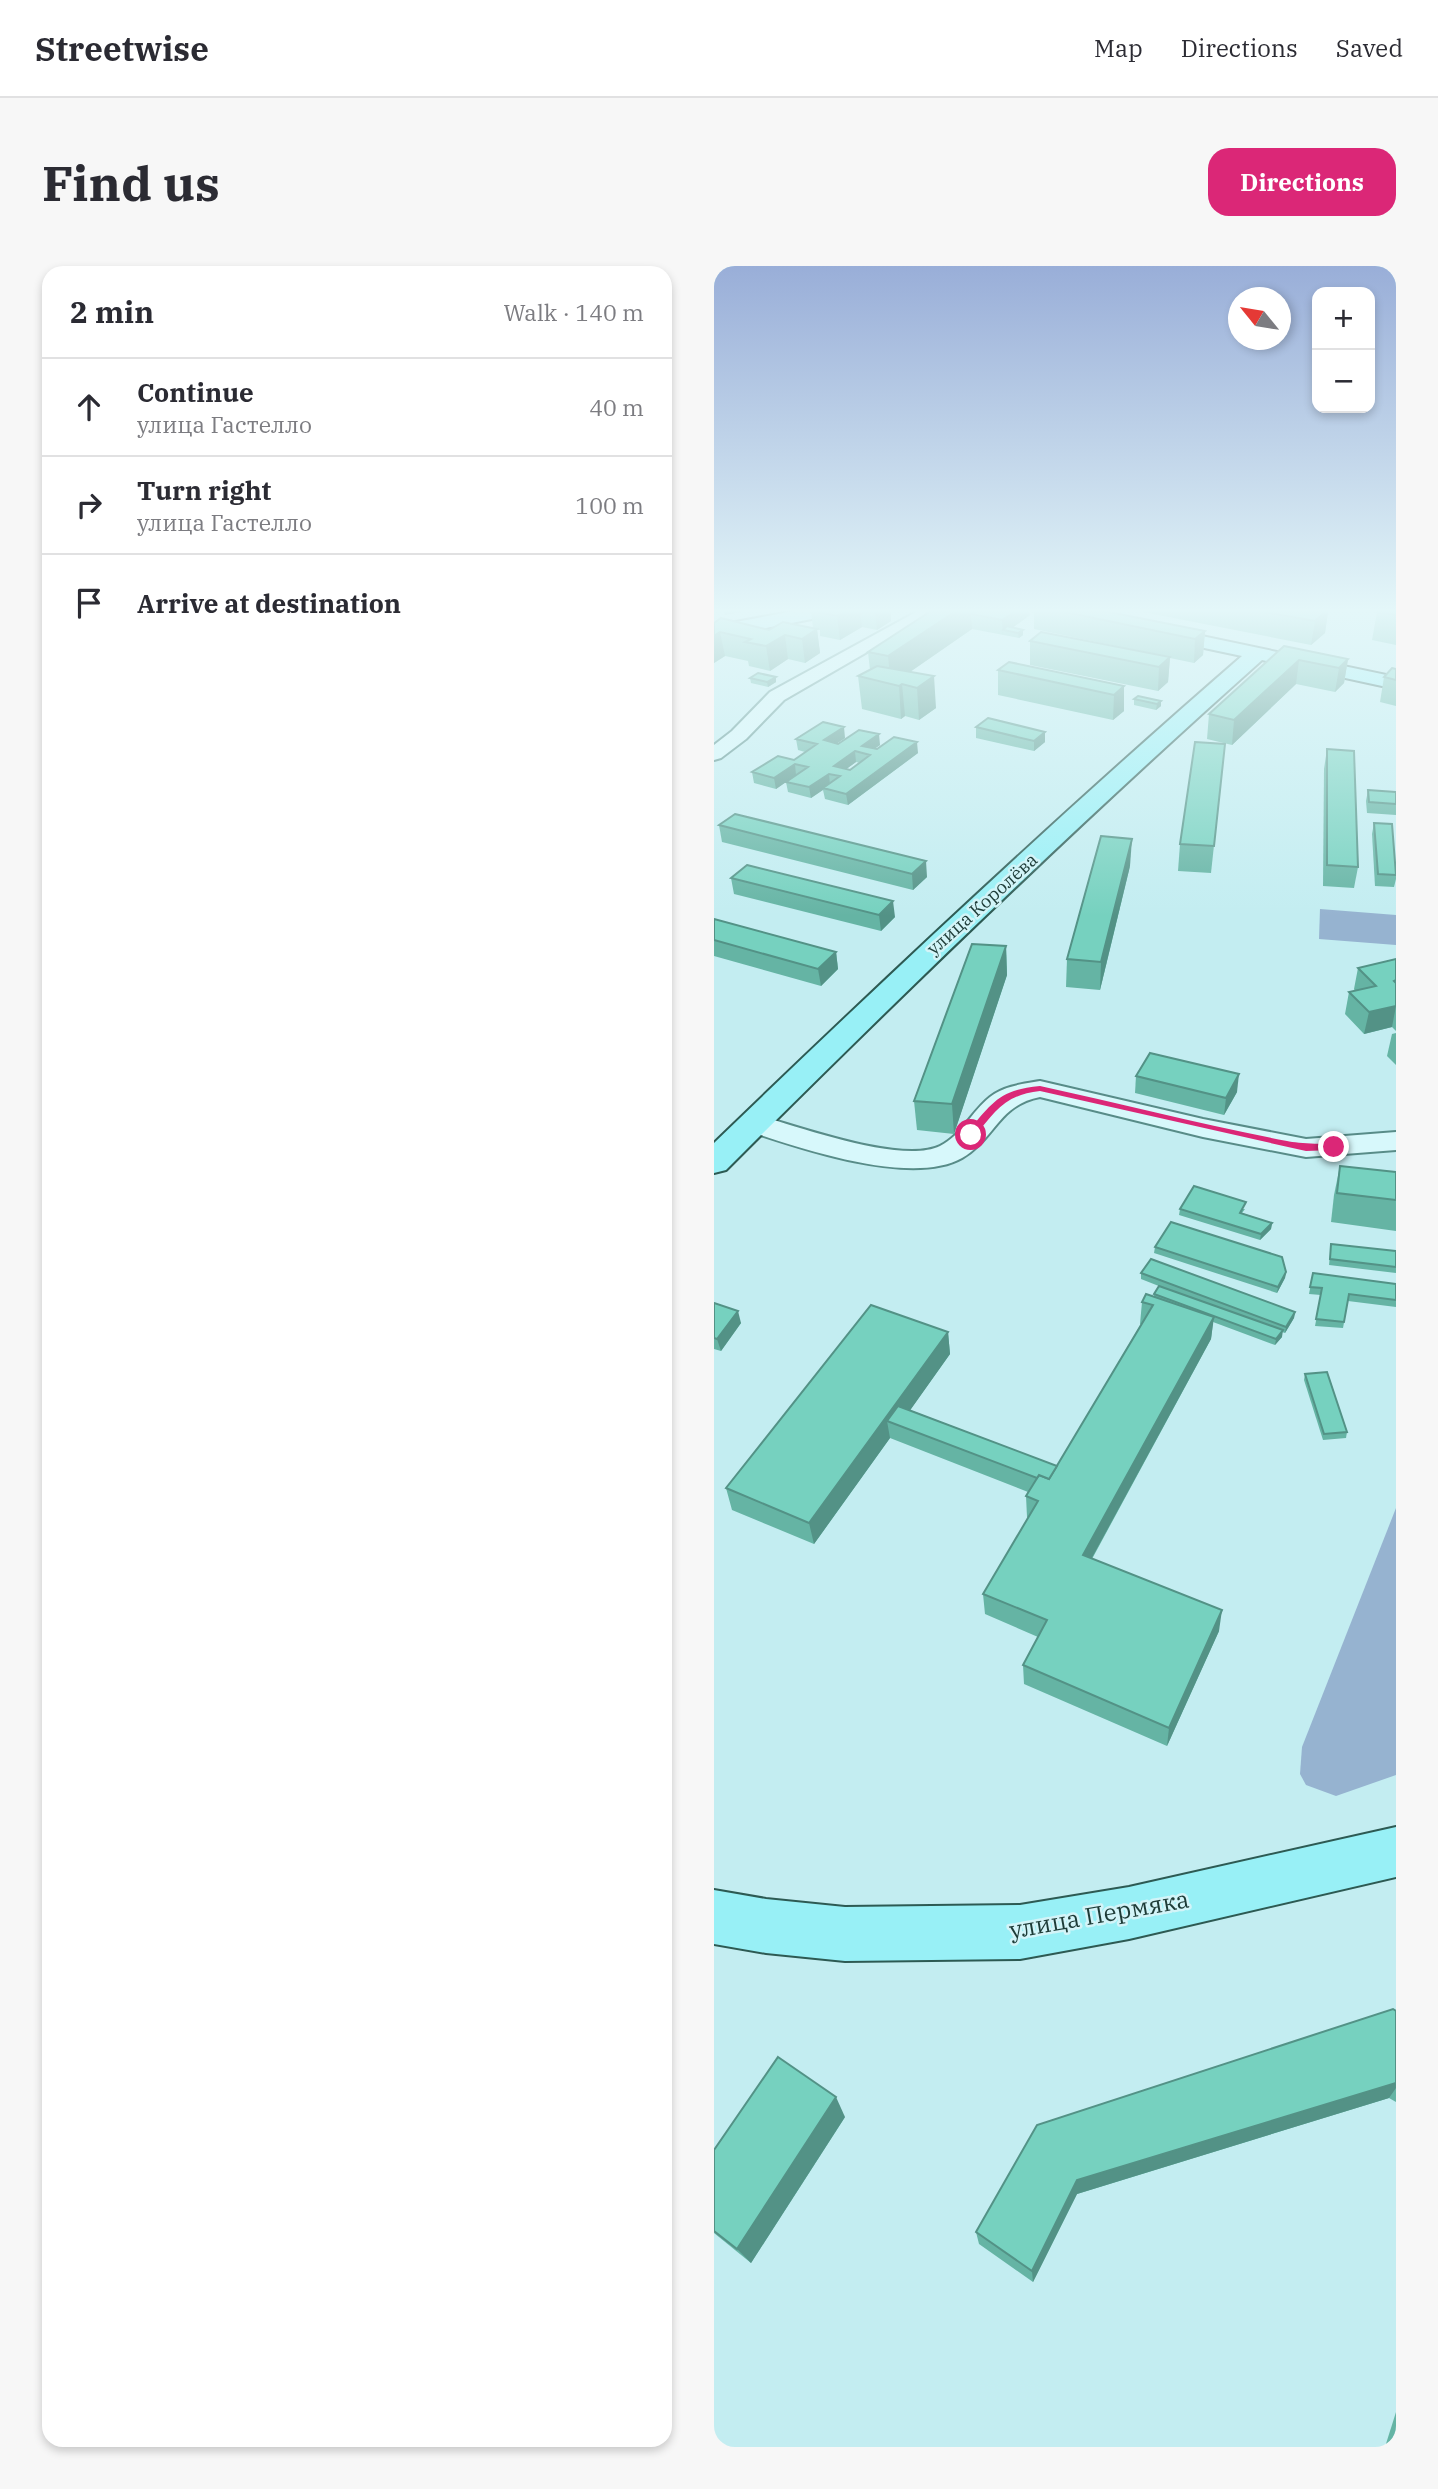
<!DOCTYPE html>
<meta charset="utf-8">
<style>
:root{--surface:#fff;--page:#f7f7f7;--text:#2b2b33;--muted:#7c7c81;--line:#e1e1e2;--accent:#db2777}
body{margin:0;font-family:"IBM Plex Serif",serif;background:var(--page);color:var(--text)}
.controls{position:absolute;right:21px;top:21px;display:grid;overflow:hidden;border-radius:14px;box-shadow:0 4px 10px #0003}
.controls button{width:63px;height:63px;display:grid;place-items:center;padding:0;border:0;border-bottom:2px solid var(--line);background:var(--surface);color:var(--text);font:35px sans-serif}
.compass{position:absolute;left:514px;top:21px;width:63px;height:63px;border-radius:50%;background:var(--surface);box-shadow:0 4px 10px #0003;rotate:300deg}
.stop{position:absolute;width:21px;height:21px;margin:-16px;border:5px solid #db2777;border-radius:50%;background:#fff}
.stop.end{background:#db2777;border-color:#fff;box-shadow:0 2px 7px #0008}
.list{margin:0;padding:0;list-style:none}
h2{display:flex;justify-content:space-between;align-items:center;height:91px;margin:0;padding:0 28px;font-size:30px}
h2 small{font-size:23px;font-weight:400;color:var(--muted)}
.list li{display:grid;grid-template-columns:46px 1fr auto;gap:21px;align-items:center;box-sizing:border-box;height:98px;padding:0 28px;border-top:2px solid var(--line)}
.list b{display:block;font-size:26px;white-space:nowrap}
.list p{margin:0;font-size:23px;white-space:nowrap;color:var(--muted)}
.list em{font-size:23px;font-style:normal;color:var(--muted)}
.icon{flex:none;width:38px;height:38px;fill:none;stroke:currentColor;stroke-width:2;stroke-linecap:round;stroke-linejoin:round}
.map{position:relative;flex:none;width:682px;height:2181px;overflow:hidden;border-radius:21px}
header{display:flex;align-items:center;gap:42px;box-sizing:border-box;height:98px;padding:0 35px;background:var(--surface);border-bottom:2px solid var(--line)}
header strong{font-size:33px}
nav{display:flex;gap:38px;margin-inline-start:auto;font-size:24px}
.intro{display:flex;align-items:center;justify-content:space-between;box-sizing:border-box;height:168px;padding:0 42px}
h1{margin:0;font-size:49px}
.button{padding:18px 32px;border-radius:21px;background:var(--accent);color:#fff;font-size:24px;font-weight:700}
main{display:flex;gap:42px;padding:0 42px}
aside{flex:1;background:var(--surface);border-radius:21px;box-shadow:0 4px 10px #0003}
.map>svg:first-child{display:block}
.green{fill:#96b3d0}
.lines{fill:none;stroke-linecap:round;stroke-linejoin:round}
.minor-casing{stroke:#588c88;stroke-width:4}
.major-casing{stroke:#2d5a53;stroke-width:4}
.minor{fill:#d7f8fb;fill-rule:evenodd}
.major{fill:#98f0f6;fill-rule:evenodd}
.wall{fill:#65b4a4;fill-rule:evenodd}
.shaded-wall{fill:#539286}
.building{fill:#76d1bf;stroke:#539286;stroke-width:2;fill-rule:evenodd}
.route{fill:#db2777}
.labels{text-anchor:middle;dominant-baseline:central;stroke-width:5;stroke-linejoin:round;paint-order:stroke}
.far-street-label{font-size:18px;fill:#1d3b37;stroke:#d3f4f8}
.near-street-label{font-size:24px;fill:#1d3b37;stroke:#d3f4f8}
</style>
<header>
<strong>Streetwise</strong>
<nav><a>Map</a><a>Directions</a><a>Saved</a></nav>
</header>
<div class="intro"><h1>Find us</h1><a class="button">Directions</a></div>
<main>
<aside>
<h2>2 min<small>Walk · 140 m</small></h2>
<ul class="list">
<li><svg class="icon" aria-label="ahead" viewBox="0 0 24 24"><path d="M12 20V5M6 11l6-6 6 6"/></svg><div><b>Continue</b><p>улица Гастелло</p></div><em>40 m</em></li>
<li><svg class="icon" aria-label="right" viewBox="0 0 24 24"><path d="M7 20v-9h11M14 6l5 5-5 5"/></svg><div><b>Turn right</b><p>улица Гастелло</p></div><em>100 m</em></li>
<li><svg class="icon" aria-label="arrive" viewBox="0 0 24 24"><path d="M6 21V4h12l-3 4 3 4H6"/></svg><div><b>Arrive at destination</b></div></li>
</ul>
</aside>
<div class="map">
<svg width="682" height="2181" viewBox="0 0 682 2181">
<rect width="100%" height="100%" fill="#c3edf1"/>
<g class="green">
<path d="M606,643l76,6v30l-77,-6z"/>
<path d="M682,1242v267l-60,21 -30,-11 -6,-11 2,-27z"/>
</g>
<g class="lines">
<g class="minor-casing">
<g id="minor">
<path d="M204,345h20l-154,89 -38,39 -25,19 -7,2v-15l18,-14 38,-39z"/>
<path d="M326,815l163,38 103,20 90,-7v18l-90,7 -103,-20 -163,-40c-42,8 -45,42 -78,61 -51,29 -166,-11 -219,-29l-4,-6 4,-6 10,-3c42,11 148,51 187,32 22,-11 32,-35 50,-49 14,-11 32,-13 50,-16z"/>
</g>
</g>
<g class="major-casing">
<g id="major">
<path d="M80,345h38l-10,6 -108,21v-12z"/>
<path d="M335,345h34l313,66v12l-134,-29c-184,164 -362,336 -536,510l-12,3v-30c172,-166 347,-330 528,-487l-184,-39 -7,-2z"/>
<path d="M682,1561v50l-267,62 -109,20 -175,2 -79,-8 -52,-9v-54l52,9 79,8 175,-2 109,-18z"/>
</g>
</g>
<use href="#minor" class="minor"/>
<use href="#major" class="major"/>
</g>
<g class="wall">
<path d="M97,345h80v10l-14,9 -15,-3 -22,13 -20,-4v-6h-3l3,23 -15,10 -17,-4 -18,12 -21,-5 -1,-5 -23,-5 -11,7v-40l55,7 44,-2z"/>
<path d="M217,345h98l1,4 -17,12 10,3v5l-4,3 -47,-9 -62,43 26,36 -17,12 -14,-4 -4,3 -39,-10 -4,-33 12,-6 -2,-18z"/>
<path d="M320,345h70l101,20 -2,24 -9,8 -24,-5 -2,24 -10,9 -128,-26v-24l124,13 -120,-25z"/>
<path d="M424,345h190l-3,22 -14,12z"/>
<path d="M682,345v34l-24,-5 5,-28z"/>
<path d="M570,380l64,13 -4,24 -9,9 -39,-8 -64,61 -25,-6 2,-25z"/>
<path d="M682,403v37l-16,-4 4,-25z"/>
<path d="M284,404l126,16v25l-11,9 -115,-25z"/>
<path d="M62,411v5l-8,5 -17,-4 -1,-5z"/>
<path d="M420,433l27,2v5l-5,4 -22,-5z"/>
<path d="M262,461l69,15 -11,9 -58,-13z"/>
<path d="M131,472l-8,5 43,2 -6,4 44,4 -70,52 -23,-6 -2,-9 -12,8 -23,-6 -2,-10 10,-7 -20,14 -22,-6 -2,-11 42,-12 11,-8 -7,-2 -2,-11zM142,496l4,1 -10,7 -4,-1z"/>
<path d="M511,478l-14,129 -33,-2 2,-27z"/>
<path d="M613,483l31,118 -4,21 -31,-2 1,-117z"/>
<path d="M654,524l28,2v23l-29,-2 -1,-12z"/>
<path d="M660,557l22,45v11l-2,8 -19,-1 -3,-52z"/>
<path d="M5,559l208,52 -14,13 -191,-48z"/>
<path d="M416,600l-30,124 -34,-3 1,-28z"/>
<path d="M17,612l164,39 -14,14 -147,-37z"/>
<path d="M0,653l122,33 2,17 -17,17 -107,-30z"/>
<path d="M292,680l1,29 -53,159 -37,-4 -3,-29z"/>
<path d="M682,693v72l-4,-4 -28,7 -19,-20 4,-22 6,-1 -1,-2 4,-21z"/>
<path d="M682,767v32l-9,-9 5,-22z"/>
<path d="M422,810l101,16 -13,23 -89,-22z"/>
<path d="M626,900l56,6v59l-65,-9 3,-27z"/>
<path d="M466,943h65l-3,4 30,10 -1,6 -11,11 -81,-25z"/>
<path d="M617,978l65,7v22l-67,-8z"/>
<path d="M441,981l131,25 -1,6 -8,15 -123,-40z"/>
<path d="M427,1007l154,39 -1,6 -9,15 -3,-1v5l-7,8 -62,-23 -2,17 -119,220 127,72 -52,115 -143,-62 -1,-19 15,-28 -53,-23 -2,-20 45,-76 -1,-1 -1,-21 2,-4 -138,-54 -76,106 -82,-34 -6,-22 222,-156 2,22 -40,56 147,56 84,-142h-1l2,-22 12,-5v-3l20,-2 -33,-13z"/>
<path d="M599,1007l83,11v23l-48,-6 -5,27 -28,-2 6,-31 -12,-1z"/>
<path d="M0,1037l27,20 -20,28 -7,-2z"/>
<path d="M591,1108l42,58 -1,6 -23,2 -19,-60z"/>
<path d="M682,1745v91l-7,-4 -312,96 -44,88 -54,-38 -3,-12z"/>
<path d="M131,1851l-94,146 -37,-30v-83z"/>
<path d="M682,2146v35h-11z"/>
</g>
<g class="shaded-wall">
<path d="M10,345h16v1l-15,3z"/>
<path d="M133,345h13l2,16 -22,13 -3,-24z"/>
<path d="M161,345h16v10l-14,9z"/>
<path d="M242,345h32l-17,3 1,15 -81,56 -3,-29z"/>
<path d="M302,345h13l1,4 -22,16 -5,-1v5l-1,-15z"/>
<path d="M612,345h2l-3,22 -14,12 4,-24z"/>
<path d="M103,363l3,24 -15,10 -3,-24z"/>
<path d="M309,364v5l-4,3 -1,-5z"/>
<path d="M491,365l-2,24 -9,8 1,-24z"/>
<path d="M6,366l5,24 -11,7v-27z"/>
<path d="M71,369l3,24 -18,12 -4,-25z"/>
<path d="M456,391l-2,25 -10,9 1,-24z"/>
<path d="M634,393l-4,24 -9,9 4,-24z"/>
<path d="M585,394l-3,24 -64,61 2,-25z"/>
<path d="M220,410l2,32 -17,12 -2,-32z"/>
<path d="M62,411v5l-8,5 -1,-5z"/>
<path d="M188,418l3,32 -4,3 -2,-33z"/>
<path d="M410,420v25l-11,9 1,-25z"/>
<path d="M447,435v5l-5,4 1,-6z"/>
<path d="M130,461l1,11 -19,13 -2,-11z"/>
<path d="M331,466v10l-11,9v-10z"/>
<path d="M165,468l1,11 -13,9 -5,-8z"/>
<path d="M203,476l1,11 -70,52 -2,-11z"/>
<path d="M141,485l1,11 -19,14 -3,-10z"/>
<path d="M81,498l1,11 -20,14 -2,-11z"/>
<path d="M115,508l1,11 -19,13 -2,-11z"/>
<path d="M418,573l-2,27 -30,124 1,-28z"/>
<path d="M212,595l1,16 -14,13 -1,-16z"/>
<path d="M179,635l2,16 -14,14 -2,-16z"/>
<path d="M292,680l1,29 -53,159 -2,-30z"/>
<path d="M122,686l2,17 -17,17 -3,-17z"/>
<path d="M682,740l-4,21 -28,7 5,-22z"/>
<path d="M525,808l-2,18 -13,23 2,-17z"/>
<path d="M558,957l-1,6 -11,11 1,-6z"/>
<path d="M572,1006l-1,6 -8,15 1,-6z"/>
<path d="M24,1045l3,12 -20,28 -4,-12z"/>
<path d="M581,1046l-1,6 -9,15 1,-6z"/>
<path d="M500,1051l-3,22 -129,237 1,-21z"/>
<path d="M569,1064l-1,7 -7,8 1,-6z"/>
<path d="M234,1066l2,22 -51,72 -12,-5 3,17 -76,106 -5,-21z"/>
<path d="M508,1344l-3,21 -52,115 2,-18z"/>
<path d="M682,1817v5l-7,10 -312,96 -44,88 -1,-11 45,-91z"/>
<path d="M122,1831l9,20 -94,146 -14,-14z"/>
</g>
<g class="building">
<path d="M106,345h27l-10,5 -20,-4z"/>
<path d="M217,345h25l-68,45 -20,-4z"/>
<path d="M263,345h39l-14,9 -31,-6z"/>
<path d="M346,345h44l101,20 -10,8z"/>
<path d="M545,345h67l-11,10z"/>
<path d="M664,345h18v4l-19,-3z"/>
<path d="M7,352l48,12 14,-8 34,7 -15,10 -17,-4 -19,11 -21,-4 6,-3 -31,-7 -6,4v-13z"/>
<path d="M293,360l16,4 -5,3 -15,-3z"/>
<path d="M327,366l129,25 -11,10 -129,-26z"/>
<path d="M570,380l64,13 -9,9 -40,-8 -65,60 -25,-6z"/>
<path d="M295,396l115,24 -10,9 -116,-25z"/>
<path d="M163,400l57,10 -17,12 -15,-4 -3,2 -41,-10z"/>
<path d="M678,402l4,1v11l-12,-3z"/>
<path d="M44,407l18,4 -9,5 -17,-4z"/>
<path d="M424,430l23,5 -4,3 -23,-5z"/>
<path d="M274,452l57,14 -11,9 -58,-14z"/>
<path d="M109,456l21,5 -20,13 14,4 21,-14 20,4 -17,12 15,3 17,-12 23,5 -71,52 -23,-6 17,-12 -11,-2 -20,13 -23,-5 22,-15 -13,-3 -21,14 -22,-6 26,-16 16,4 23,-16 -21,-5zM141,485l15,4 -20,15 -16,-4z"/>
<path d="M481,476l30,2 -11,102 -34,-2z"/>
<path d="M613,483l27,2 4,116 -31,-2z"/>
<path d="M654,524l28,2v12l-27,-2z"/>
<path d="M21,548l191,47 -14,13 -193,-49z"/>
<path d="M660,557l18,1 4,51 -18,-1z"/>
<path d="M387,570l31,3 -31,123 -34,-3z"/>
<path d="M33,599l146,36 -14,14 -148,-37z"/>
<path d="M0,653l122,33 -18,17 -104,-29z"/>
<path d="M258,678l34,2 -54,158 -38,-3z"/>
<path d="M682,693v21l-2,1 2,2v23l-27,6 -20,-20 27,-6 -18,-18z"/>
<path d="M436,787l89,21 -13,24 -90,-22z"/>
<path d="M626,900l56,6v28l-59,-7z"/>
<path d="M480,920l52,16 -6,11 32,10 -11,11 -81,-25z"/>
<path d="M457,956l111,35 4,15 -8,15 -123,-40z"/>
<path d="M617,978l65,7v16l-66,-8z"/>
<path d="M437,993l144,53 -9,15 -145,-54z"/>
<path d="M599,1007l83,11v16l-47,-6 -5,28 -28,-3 6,-31 -12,-1z"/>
<path d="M445,1020l124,44 -7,9 -122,-45z"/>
<path d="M432,1028l68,23 -131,238 139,55 -53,118 -146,-63 24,-45 -64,-26 55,-93 -12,-5 13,-21 10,4 104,-174 -11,-3z"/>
<path d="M0,1037l24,8 -21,28 -3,-1z"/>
<path d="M157,1039l77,27 -139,191 -83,-35z"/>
<path d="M613,1106l20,60 -23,2 -19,-60z"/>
<path d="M184,1140l159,60 -8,13 -10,-4 -2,3 -150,-57z"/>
<path d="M679,1743l3,2v72l-319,97 -45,91 -56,-39 61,-107z"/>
<path d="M64,1791l58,40 -99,152 -23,-18v-81z"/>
</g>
<linearGradient id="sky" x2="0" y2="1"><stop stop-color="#99aed8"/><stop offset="0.53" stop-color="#e4f7f9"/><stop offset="1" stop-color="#e4f7f9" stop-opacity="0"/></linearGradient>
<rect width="682" height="650" fill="url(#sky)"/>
<path class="route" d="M326,820c82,18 164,39 247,55 11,3 46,2 52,6l-5,3 -28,1 -266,-60c-36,4 -44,20 -66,46h-7v-5c26,-29 31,-42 73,-46z"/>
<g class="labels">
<g class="far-street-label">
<text transform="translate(268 638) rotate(-42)">улица Королёва</text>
</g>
<g class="near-street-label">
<text transform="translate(385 1648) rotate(-10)">улица Пермяка</text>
</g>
</g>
</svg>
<div class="controls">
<button>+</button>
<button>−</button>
</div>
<svg class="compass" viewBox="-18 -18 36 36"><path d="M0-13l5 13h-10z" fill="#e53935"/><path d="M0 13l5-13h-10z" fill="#7c7c81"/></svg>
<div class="stop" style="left:257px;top:869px"></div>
<div class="stop end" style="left:620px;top:881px"></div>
</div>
</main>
